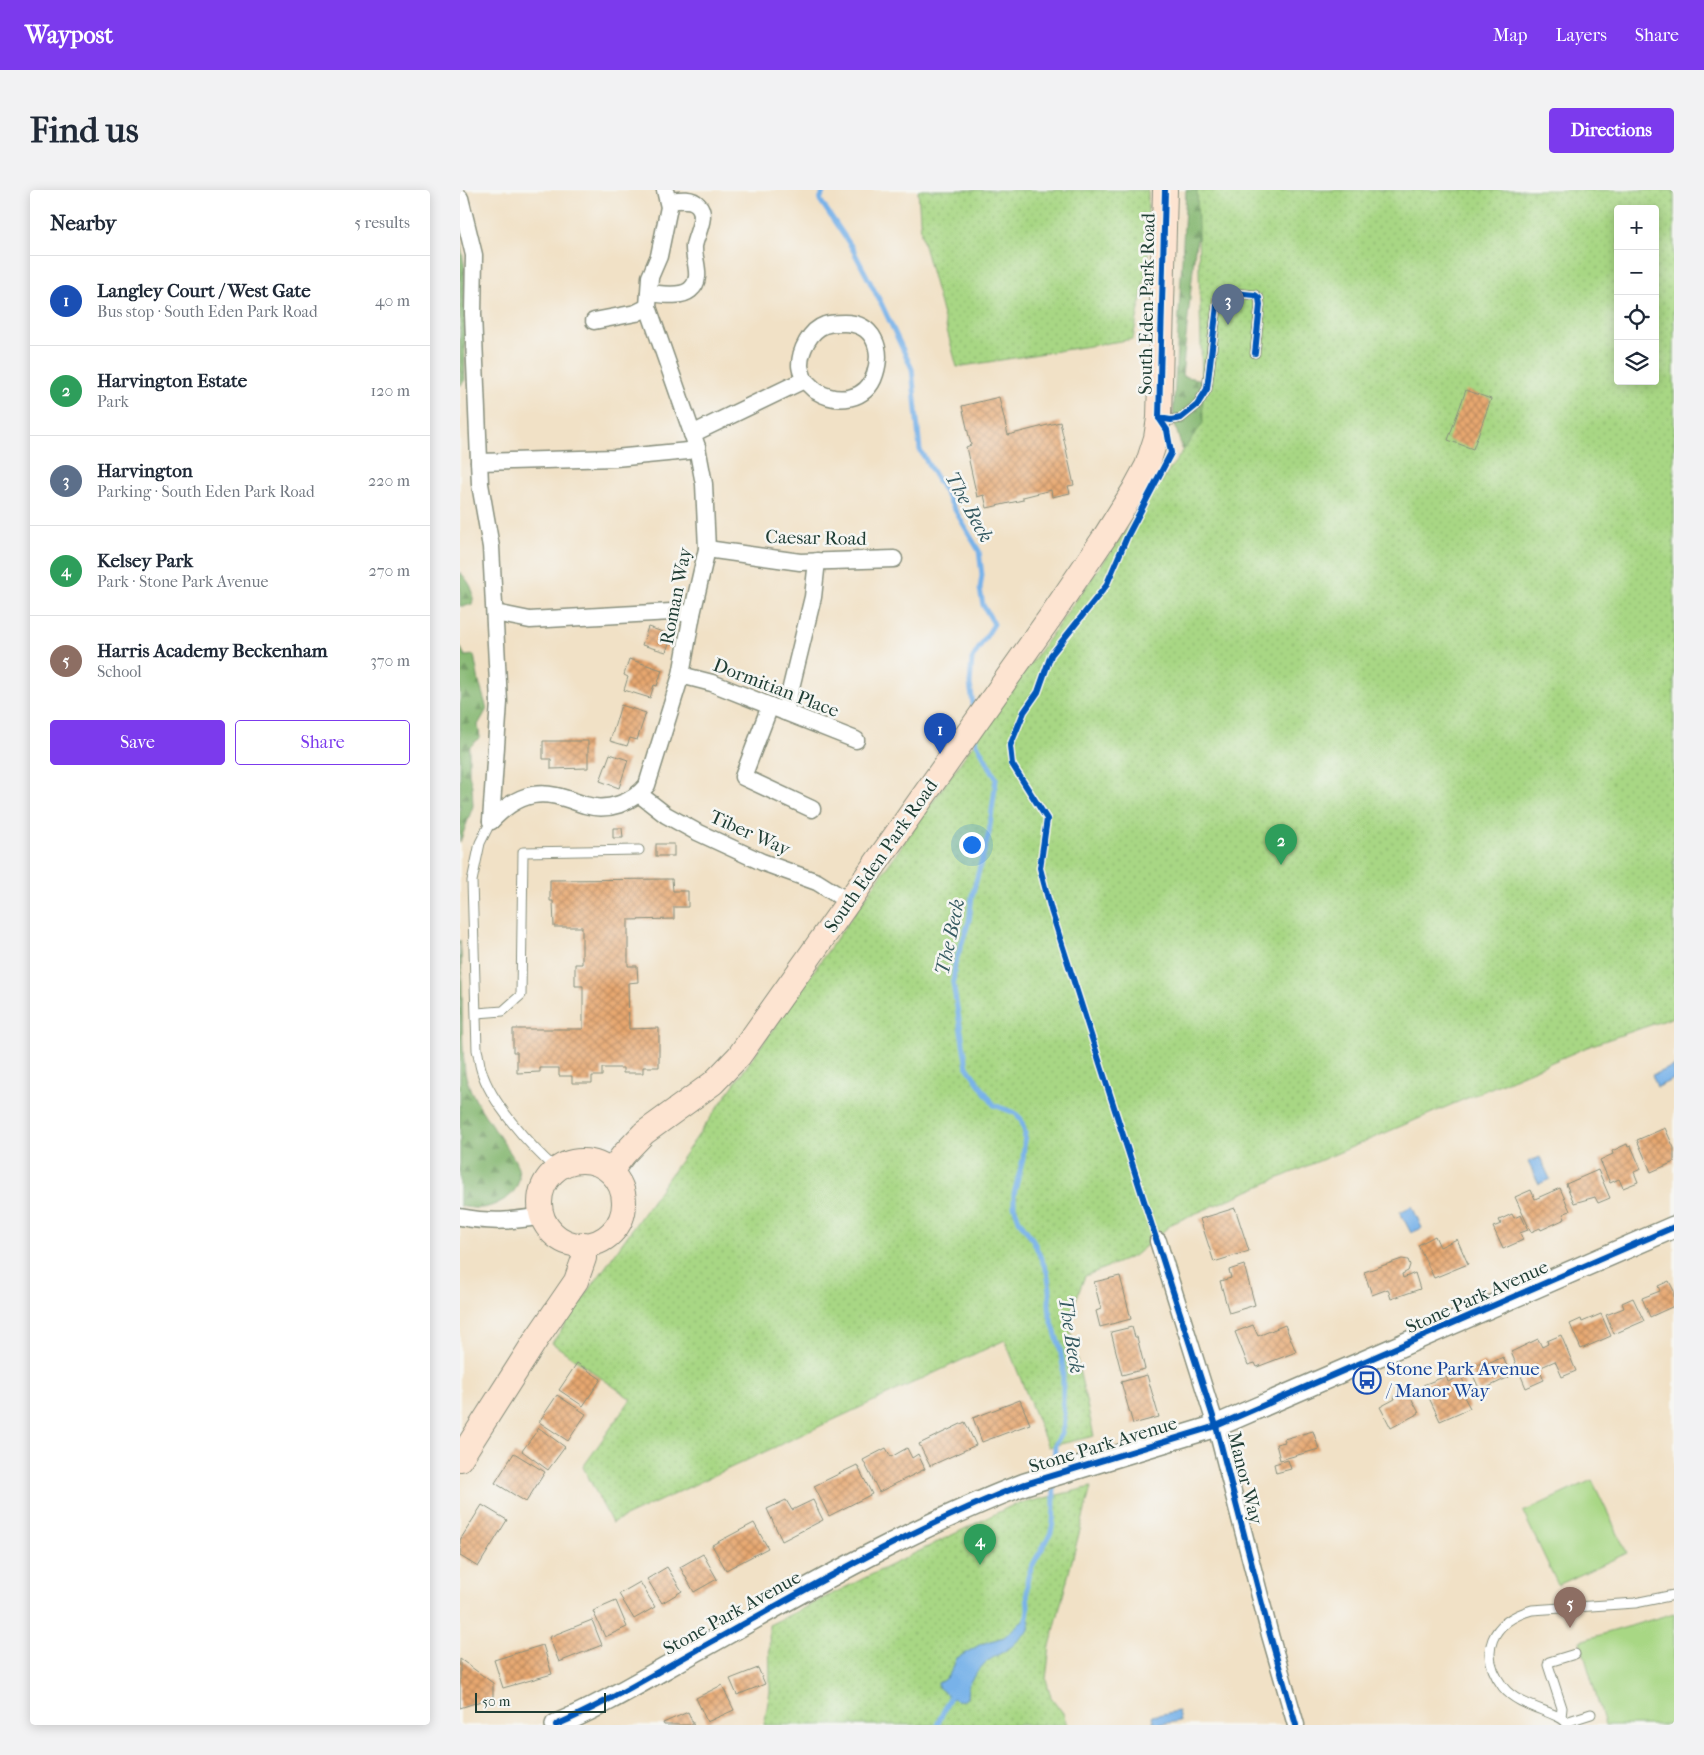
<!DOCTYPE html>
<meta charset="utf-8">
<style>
:root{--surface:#fff;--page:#f2f2f3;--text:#1f2937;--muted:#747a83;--line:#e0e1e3;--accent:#7c3aed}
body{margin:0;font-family:"IM FELL French Canon",serif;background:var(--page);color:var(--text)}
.controls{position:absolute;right:15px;top:15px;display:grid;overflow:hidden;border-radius:5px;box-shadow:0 2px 12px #0003}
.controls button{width:45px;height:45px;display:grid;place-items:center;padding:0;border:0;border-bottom:1px solid var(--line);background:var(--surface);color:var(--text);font:25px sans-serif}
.scale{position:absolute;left:15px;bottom:12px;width:131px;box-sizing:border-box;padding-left:5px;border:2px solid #1f3d34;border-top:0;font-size:14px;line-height:18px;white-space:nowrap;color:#1f3d34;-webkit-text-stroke:4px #f6f6f2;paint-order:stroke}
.you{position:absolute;left:511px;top:654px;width:18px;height:18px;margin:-12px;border:4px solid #fff;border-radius:50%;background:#1a73e8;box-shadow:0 0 0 8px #1a73e833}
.badge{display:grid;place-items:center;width:32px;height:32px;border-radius:50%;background:var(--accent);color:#fff;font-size:16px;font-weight:700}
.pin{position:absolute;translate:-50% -41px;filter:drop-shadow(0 1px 2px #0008)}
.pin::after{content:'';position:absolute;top:26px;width:18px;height:15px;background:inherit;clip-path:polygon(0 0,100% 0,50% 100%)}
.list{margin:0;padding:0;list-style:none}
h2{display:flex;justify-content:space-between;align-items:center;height:65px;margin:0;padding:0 20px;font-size:21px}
h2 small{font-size:16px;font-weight:400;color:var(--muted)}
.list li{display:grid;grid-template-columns:32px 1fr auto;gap:15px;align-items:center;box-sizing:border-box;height:90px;padding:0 20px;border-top:1px solid var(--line)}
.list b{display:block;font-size:19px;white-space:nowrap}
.list p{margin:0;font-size:16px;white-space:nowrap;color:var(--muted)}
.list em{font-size:16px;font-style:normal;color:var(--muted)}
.actions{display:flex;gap:10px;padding:15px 20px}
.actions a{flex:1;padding:11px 0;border:1px solid var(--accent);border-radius:5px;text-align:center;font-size:18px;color:var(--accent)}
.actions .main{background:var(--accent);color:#fff}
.icon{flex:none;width:28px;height:28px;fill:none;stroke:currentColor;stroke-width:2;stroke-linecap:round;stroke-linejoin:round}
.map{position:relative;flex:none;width:1214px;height:1535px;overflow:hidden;border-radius:5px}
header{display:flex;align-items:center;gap:30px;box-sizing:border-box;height:70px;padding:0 25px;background:var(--accent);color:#fff}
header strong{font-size:24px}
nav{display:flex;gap:28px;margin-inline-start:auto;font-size:18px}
.intro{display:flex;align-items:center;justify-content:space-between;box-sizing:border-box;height:120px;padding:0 30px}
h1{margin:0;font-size:35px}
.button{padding:12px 22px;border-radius:5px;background:var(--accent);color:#fff;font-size:18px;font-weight:700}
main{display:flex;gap:30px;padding:0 30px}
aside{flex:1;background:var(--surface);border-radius:5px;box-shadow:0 2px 12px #0003}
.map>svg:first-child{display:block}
.green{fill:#a8d784;stroke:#648a5c}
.forest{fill:url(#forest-firs);stroke:#527a53}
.park{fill:url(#park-dots);stroke:#648a5c;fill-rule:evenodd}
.water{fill:#78b2e9;stroke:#4c788e}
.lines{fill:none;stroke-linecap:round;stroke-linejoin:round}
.stream{stroke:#78b2e9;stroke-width:5}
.building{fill:url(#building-cross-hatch)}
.service-casing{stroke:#888f7d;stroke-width:11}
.minor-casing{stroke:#888f7d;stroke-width:19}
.tertiary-casing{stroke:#888f7d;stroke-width:24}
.secondary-casing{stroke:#888f7d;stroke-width:26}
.service{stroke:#fff;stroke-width:9}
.minor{stroke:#fff;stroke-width:16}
.tertiary{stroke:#fff;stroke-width:21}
.secondary{stroke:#fde4d1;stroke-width:24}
.cycleway-casing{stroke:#f6f6f2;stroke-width:9}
.cycleway{stroke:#0057b8;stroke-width:6}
.labels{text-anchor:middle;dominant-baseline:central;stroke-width:5;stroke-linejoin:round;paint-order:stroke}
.street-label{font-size:19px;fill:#1f3d34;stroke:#f6f6f2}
.transit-label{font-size:19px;fill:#164399;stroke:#f6f6f2;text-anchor:start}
.water-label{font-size:20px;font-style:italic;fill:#355a61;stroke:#f6f6f2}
</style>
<header>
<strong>Waypost</strong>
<nav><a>Map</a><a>Layers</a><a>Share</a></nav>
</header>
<div class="intro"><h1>Find us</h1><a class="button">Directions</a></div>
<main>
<aside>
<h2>Nearby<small>5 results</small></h2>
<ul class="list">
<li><span class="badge" style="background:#1a4fb4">1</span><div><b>Langley Court / West Gate</b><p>Bus stop · South Eden Park Road</p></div><em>40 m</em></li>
<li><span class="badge" style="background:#2e9e5b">2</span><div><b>Harvington Estate</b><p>Park</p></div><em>120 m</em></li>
<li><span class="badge" style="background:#5c6f8a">3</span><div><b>Harvington</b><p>Parking · South Eden Park Road</p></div><em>220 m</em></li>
<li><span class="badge" style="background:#2e9e5b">4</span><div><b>Kelsey Park</b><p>Park · Stone Park Avenue</p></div><em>270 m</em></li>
<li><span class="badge" style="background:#8d6e63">5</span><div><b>Harris Academy Beckenham</b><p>School</p></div><em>370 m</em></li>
</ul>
<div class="actions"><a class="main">Save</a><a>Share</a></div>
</aside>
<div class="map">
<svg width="1214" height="1535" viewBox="0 0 1214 1535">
<defs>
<pattern id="forest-firs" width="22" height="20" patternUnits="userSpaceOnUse" patternTransform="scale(1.25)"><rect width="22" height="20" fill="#86b872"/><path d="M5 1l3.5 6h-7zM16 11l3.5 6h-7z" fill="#6d975e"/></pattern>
<pattern id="park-dots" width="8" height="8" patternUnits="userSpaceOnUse" patternTransform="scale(1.25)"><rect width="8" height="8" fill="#a8d784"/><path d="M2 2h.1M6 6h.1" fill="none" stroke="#90b973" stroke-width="1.8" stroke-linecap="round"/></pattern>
<pattern id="building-cross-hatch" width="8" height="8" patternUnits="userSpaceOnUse" patternTransform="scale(1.25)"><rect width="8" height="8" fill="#e7a770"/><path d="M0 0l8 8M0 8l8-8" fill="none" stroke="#bb895d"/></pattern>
</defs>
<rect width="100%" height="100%" fill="#f6f6f2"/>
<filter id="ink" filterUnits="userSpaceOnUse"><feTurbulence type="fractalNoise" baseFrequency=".02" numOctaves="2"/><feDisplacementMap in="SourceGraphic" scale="10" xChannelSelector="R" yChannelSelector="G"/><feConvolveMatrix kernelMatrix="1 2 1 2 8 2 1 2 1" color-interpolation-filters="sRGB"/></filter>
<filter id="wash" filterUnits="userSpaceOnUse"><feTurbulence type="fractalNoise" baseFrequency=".0096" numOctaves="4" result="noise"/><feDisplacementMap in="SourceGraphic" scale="20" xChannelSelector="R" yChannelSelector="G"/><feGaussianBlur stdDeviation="1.12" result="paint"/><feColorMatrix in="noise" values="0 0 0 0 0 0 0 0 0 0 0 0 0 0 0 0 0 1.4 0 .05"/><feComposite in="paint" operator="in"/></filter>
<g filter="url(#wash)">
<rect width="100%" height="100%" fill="#f1e1c6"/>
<g class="green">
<path d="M1132,1290l35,73 -69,32 -35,-73z"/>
<path d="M1214,1423v112h-69l-25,-84z"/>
</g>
<g class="forest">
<path d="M726,0h22l-13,59 -13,127 47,9 18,65 -65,-1 -9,-31z"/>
<path d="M0,51l5,27v112l-5,6z"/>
<path d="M0,382c9,10 16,19 12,32l-6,2h-6z"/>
<path d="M0,456l5,10 9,-1 5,27 8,27 -9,16 2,12 -11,11v26l3,12 1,20 -13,36z"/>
<path d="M0,750c4,43 0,91 5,133 5,24 23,46 36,66 7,11 18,23 18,37 0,9 -5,17 -12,22 -18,11 -27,12 -47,8z"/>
</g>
<g class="park">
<path d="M458,0h230v72l-15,77 -176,28 -36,-133z"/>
<path d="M737,0h477v827l-82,28 -419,178 -39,33 -49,20 -17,44 26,116 -46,11 -43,-107 -393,183 -29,-56 48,-68 -79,-56 444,-631 207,-289zM1158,19h37v172h-37z"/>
<path d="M631,1297l-41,159 -4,33 5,18 12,16 4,12h-303l6,-34 -1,-66 242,-119z"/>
</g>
<g class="water">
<path d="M1214,876v13l-17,8 -5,-12z"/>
<path d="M1080,967l10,22 -11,5 -11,-22z"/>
<path d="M952,1016l10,22 -11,5 -11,-21z"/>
<path d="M565,1425l5,6 -1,9 -18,17 -25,15 -10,11 -8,12 -1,13c-10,8 -22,-5 -29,-11v-4c12,-5 14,-14 19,-25l24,-14 23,-7 20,-18z"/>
<path d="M718,1521l2,10 -26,4 -2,-9z"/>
</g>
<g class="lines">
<g class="stream">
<path d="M364,0l-4,10 31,46 31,59 30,64 8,81 59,101 3,24 -2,14 3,16 11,19 -22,35 -2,25 4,27"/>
<path d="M515,546l1,6 20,36 -1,10 -6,45 -17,63 -3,25 -14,43 -2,19 14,84 27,38 21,8 6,6 4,14 -2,26 -9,35v12l5,14 14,20 14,32 3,17 -1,14 1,13 10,32 3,18v40l2,14 -3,13 -7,12 -1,25"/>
<path d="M565,1433c7,-14 -1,-31 3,-46 4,-16 17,-30 23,-45 5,-16 2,-35 3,-51"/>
<path d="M477,1535l15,-32"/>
</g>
</g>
<g id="blocks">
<g class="building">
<path d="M1006,200l25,9 -18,50 -25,-9z"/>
<path d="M539,207l9,38 52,-13 14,63 -6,1 2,7 -18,4 -1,-7 -28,7v3l-36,8 -3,-13 -7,2 -11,-50 5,-2 -9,-39z"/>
<path d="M188,437l24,8 -6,17 -24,-7z"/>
<path d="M169,469l33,11 -5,16 -3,-1 -4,13 -26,-8 4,-13 -4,-2z"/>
<path d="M161,515l25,8 -9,27 -7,-2 -3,8 -17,-5z"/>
<path d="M83,551h45v27l-37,1v-10h-8z"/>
<path d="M150,564l18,6 -9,28 -19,-7z"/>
<path d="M153,638h9l1,10h-10z"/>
<rect x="196" y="654" width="18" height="12"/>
<path d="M212,689l1,12h15v16h-14v12l-46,1v46h9l1,16 -10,1 1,46 30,-1v39h-16v6h-20v-5h-21v8h-10v7h-20v-7h-13v-8h-19v4l-23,1v-21h-4v-23h70v-43h-8v-22h7v-37h-28l-1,-26h-3v-21z"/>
<path d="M1205,938l9,20v14l-23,10 -14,-32z"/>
<path d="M1167,954l1,3 3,-1 10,23 -7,3 4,10 -15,6 -4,-9 -9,4 -10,-23 13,-6 -1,-3z"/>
<path d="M1138,980l12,28 -12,5 -3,-6 -21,6 -8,-19z"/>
<path d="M1100,998l10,23 -7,3 2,5 -24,11 -1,-2 -9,4 -16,-35 16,-7 4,9z"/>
<path d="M775,1018l14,43 -35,11 -14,-43z"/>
<path d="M1052,1024l2,4 7,-3 7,15 -8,3 3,7 -20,9 -10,-22 8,-3 -2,-4z"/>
<path d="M975,1046l5,11 17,-8 11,25 -34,14 -16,-33z"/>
<path d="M942,1069l6,1 2,5 -2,6 -6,3 1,4 12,-5 5,16 -29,10 -3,-10 -16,6 -8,-23z"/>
<path d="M784,1075l11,40 -26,8 -9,-32 11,-3 -2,-8z"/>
<path d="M660,1086l11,43 -31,8 -4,-16 5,-2 -7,-27z"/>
<path d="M1209,1091l5,10v15l-24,11 -8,-19 18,-7 -2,-5z"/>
<path d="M1173,1108l11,23 -30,13 -8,-19 18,-7 -2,-5z"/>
<path d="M1141,1124l10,22 -30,13 -11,-25 11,-5 1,3z"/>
<path d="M793,1135l5,11 27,-11 11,27 -39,15 -2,-4 -7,2 -13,-33z"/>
<path d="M672,1137l3,10h2l8,32 -23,6 -11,-43z"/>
<path d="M1101,1145l15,36 -14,6 -7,-16 -16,7 5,12 -18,8 -15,-36 27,-13 4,8 6,-3 -1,-3z"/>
<path d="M1043,1167l8,19 -31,15 -10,-23 14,-6 2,3z"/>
<path d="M117,1173l24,16 -18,27 -24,-16z"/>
<path d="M687,1185l12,42 -26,7 -12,-42z"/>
<path d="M986,1186l2,6 13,-6 8,18 -5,3 6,11 -30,13 -17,-36z"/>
<path d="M947,1200l12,23 -28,15 -11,-21 15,-8 -1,-2z"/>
<path d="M97,1205l29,19 -18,27 -29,-19z"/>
<path d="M560,1210l10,24 -48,18 -9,-24z"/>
<path d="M505,1232l11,23 -46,21 -11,-22z"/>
<path d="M79,1238l26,19 -17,23 -26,-19z"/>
<path d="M853,1241l6,18 -39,11 -4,-16 9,-2 -1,-3z"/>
<path d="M426,1258l5,9 16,-9 5,10 6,-4 7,15 -46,23 -16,-32z"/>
<path d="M54,1263l31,19 -19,30 -31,-19z"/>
<path d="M828,1270l3,9 -15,4 -2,-9z"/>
<path d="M397,1275l15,29 -43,22 -15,-30z"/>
<path d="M326,1310l6,10 21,-10 10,20 -41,21 -15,-32z"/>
<path d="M22,1315l25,15 -29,47 -18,-11v-16z"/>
<path d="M294,1333l14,25 -42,22 -14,-25z"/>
<path d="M243,1364l14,25 -23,13 -14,-25z"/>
<path d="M207,1377l15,24 -20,12 -15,-24z"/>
<path d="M180,1392l15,25 -21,12 -15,-25z"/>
<path d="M156,1411l11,26 -22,10 -12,-26z"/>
<path d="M132,1430l10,25 -43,17 -10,-25z"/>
<path d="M83,1455l9,29 -49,14 -9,-28z"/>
<path d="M0,1469l33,24v14l-33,11z"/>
<path d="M298,1478l7,16 -28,11 -7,-16z"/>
<path d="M262,1495l12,25 -27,12 -11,-24z"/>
<path d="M228,1522l6,13h-30l-1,-2z"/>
</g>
</g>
</g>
<g filter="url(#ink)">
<use href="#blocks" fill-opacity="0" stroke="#888f7d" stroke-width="1"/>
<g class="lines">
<g class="service-casing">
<g id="service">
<path d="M700,228l11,2 10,-2 16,-13 10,-16 11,-92 5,-5 32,3 4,3 1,7 -5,48"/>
<path d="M31,631l-11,22 -8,38 5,169c2,6 2,13 4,19 9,33 50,78 75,100"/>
<path d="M17,823l26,-2 18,-16 2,-143 116,-2"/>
<path d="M1101,1527l1,-9 -14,-43 1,-3 26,-8"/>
<path d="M1106,1532l25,-8"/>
<path d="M1108,1535c-7,-14 -48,-16 -65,-38 -26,-35 -11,-66 29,-77l103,-7 39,-8"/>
</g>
</g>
<g class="minor-casing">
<g id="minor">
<path d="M0,8l14,57 -1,59 7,170 11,63 8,155 -8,119"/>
<path d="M189,103c12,1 31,5 41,-3 14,-11 3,-30 4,-44 2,-12 14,-31 4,-41 -7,-8 -20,-5 -29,-4"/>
<path d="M134,131l42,-8 12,-6"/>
<path d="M232,244l112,-54c4,3 8,8 12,11 21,13 51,10 59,-17 8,-25 -1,-51 -31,-51 -6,0 -14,0 -19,2 -15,5 -25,26 -25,40 0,5 3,10 4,15"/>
<path d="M19,272l136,-4 73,-7 9,-4"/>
<path d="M247,359l93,13 94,-3"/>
<path d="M35,423l35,7 141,-8 21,2"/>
<path d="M221,485l31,8 144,57"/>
<path d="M310,516l-27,71 69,32"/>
<path d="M325,522l28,-115 4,-36"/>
<path d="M179,604l27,21 29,16 67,31 55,20 32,20"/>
<path d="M31,631c12,-12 25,-23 42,-26 19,-3 34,4 52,10 23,7 47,-2 62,-20l34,-110 11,-61 15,-65 -3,-65 -7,-37 -49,-140 2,-30 9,-21 10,-49 -4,-17"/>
<path d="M0,1027c32,6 51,4 83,-1"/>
<path d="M698,1051l58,185 54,209 26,90"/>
</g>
</g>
<g class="tertiary-casing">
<path id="tertiary" d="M96,1535c49,-21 94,-49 141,-75 106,-59 213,-122 328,-166l191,-58 458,-199"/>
</g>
<g class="secondary-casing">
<g id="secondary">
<circle cx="122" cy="1013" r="42"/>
<path d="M151,981l13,-17 20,-21 69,-50 26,-27 310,-437 55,-81 30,-48 13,-24 9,-28 3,-20 6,-228"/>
<path d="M0,1269l77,-121 39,-57 8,-23v-14"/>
</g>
</g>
<use href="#service" class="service"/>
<use href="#minor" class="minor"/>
<use href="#tertiary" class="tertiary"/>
<use href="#secondary" class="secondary"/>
<g class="cycleway-casing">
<g id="cycleway">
<path d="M699,228l8,12 4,23 -44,84 -21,49 -55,69 -13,37 -14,20 -14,34 2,18 35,55 -7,49 11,42 165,516 54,209 26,90"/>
<path d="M699,228l12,2 10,-2 16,-13 10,-16 11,-92 5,-5 32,3 4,3 1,7 -5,48"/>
<path d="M699,228l6,-228"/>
<path d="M96,1535c49,-21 94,-49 141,-75 106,-59 213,-122 328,-166l191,-58 458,-199"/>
</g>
</g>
<use href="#cycleway" class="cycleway"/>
</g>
</g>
<defs>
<g id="bus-ring" transform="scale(1.4375)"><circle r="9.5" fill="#f6f6f2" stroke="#1a4fb4" stroke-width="1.5"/><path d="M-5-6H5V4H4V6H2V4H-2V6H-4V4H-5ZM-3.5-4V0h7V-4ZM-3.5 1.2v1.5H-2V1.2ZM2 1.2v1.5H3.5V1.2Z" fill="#1a4fb4"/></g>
</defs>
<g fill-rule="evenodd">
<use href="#bus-ring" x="907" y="1190"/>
</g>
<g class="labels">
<g class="street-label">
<text transform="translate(687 114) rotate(-89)">South Eden Park Road</text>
<text transform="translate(356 348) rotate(1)">Caesar Road</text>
<text transform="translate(216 406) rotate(-79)">Roman Way</text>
<text transform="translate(316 498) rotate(21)">Dormitian Place</text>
<text transform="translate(290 643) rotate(24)">Tiber Way</text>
<text transform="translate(421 666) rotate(-55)">South Eden Park Road</text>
<text transform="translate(1017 1107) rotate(-24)">Stone Park Avenue</text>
<text transform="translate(643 1255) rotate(-17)">Stone Park Avenue</text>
<text transform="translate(785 1288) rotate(76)">Manor Way</text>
<text transform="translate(272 1423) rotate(-29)">Stone Park Avenue</text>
</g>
<g class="transit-label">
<text x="926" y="1179">Stone Park Avenue<tspan x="926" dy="22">/ Manor Way</tspan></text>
</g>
<g class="water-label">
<text transform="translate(509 317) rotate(61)">The Beck</text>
<text transform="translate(490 747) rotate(-78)">The Beck</text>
<text transform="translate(611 1145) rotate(81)">The Beck</text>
</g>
</g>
</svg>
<div class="controls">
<button>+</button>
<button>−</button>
<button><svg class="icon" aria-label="locate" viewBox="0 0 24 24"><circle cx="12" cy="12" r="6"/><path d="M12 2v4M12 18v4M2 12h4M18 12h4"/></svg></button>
<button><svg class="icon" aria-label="layers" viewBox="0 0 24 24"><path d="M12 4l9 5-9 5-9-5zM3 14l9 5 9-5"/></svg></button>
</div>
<div class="scale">50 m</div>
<div class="you"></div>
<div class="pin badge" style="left:480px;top:564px;background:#1a4fb4">1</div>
<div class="pin badge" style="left:821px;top:675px;background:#2e9e5b">2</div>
<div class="pin badge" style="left:768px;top:135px;background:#5c6f8a">3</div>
<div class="pin badge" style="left:520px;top:1375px;background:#2e9e5b">4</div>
<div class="pin badge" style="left:1110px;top:1438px;background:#8d6e63">5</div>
</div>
</main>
